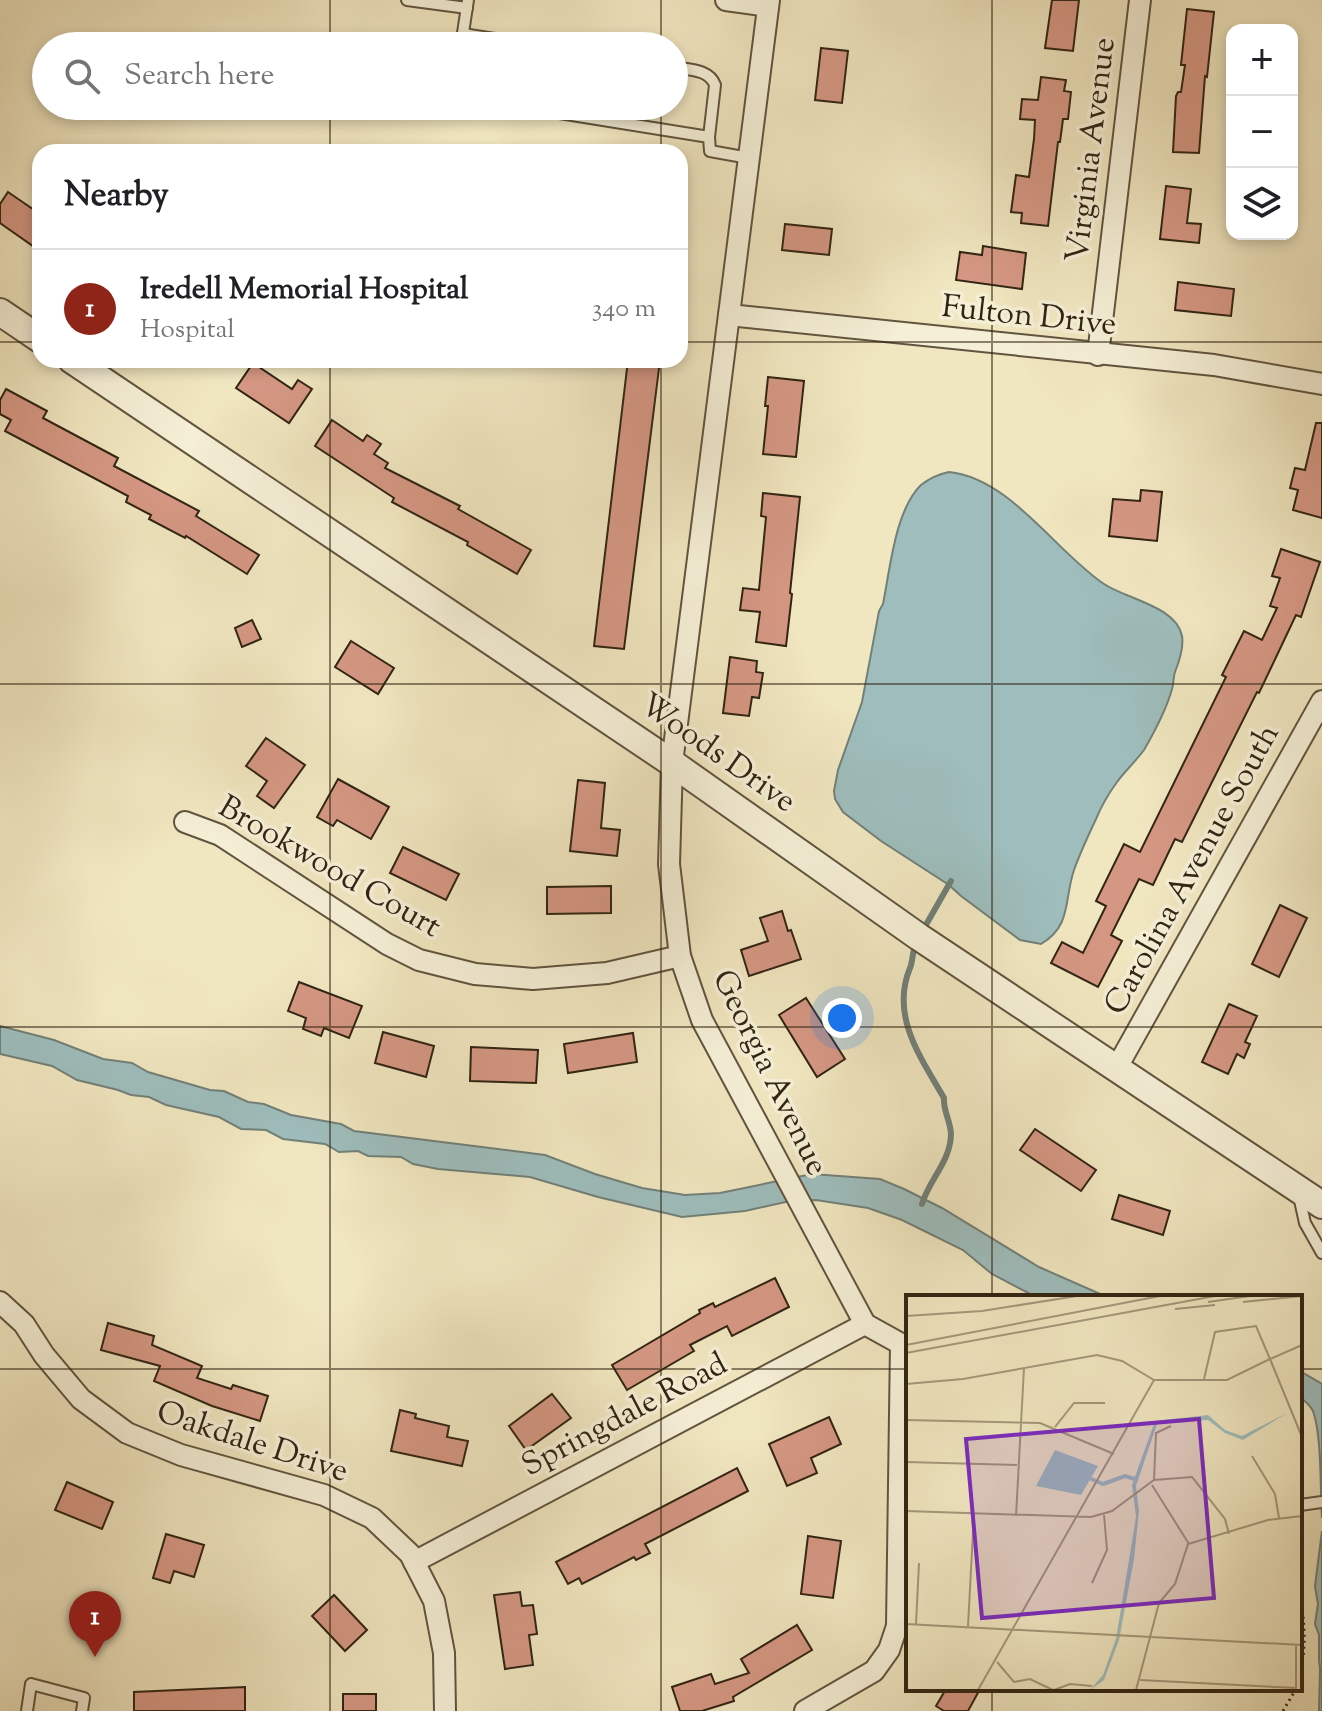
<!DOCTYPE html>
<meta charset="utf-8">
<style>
:root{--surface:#fff;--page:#f2f2f2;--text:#202124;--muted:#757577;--line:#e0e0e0;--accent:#8f2418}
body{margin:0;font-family:"Sorts Mill Goudy",serif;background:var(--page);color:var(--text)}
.controls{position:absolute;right:24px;top:24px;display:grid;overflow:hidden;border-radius:16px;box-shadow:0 4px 12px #0003}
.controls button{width:72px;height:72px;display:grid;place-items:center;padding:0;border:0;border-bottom:2px solid var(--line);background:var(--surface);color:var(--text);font:40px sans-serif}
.you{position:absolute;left:842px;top:1018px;width:28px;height:28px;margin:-20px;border:6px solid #fff;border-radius:50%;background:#1a73e8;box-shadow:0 0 0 12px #1a73e833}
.badge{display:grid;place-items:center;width:52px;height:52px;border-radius:50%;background:var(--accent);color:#fff;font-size:26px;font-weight:700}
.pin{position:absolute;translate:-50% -66px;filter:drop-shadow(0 2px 4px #0008)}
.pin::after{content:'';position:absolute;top:42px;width:28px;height:24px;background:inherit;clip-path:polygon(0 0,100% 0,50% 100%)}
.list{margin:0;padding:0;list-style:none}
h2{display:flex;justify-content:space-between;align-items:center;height:104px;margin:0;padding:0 32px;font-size:34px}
h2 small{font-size:26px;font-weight:400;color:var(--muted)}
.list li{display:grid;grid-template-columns:52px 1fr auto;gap:24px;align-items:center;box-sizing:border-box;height:120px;padding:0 32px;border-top:2px solid var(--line)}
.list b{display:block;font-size:30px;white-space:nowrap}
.list p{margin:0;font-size:26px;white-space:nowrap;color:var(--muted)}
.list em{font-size:26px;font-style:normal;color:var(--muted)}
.icon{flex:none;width:44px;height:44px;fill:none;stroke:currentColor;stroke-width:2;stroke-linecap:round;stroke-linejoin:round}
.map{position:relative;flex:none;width:1322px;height:1711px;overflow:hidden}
.search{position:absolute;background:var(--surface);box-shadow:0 4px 12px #0003;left:32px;top:32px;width:656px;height:88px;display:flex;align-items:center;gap:20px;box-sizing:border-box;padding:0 28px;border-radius:44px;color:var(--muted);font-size:30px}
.panel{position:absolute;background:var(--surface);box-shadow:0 4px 12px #0003;left:32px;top:144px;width:656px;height:224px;border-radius:24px}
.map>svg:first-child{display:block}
.water{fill:#9ebdbc;stroke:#728078;stroke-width:2}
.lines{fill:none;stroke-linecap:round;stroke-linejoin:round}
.stream{stroke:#728078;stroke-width:6}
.building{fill:#d59783;stroke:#312412;stroke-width:2}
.service-casing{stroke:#61543e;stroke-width:14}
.minor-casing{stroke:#61543e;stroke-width:24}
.tertiary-casing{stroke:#61543e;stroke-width:30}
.path{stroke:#312412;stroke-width:3;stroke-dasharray:2 4;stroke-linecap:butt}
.service{stroke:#f5efd6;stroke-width:10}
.minor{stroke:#f5efd6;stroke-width:20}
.tertiary{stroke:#f5efd6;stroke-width:26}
.grid{fill:none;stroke:#312412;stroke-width:2;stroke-opacity:0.55}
.labels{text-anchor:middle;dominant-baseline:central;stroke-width:7;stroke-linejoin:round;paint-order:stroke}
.street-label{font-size:32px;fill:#312412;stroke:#f5efd6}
.inset-river{fill:none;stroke:#9ebdbc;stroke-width:4}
.inset-road{fill:none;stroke:#a4987a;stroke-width:2}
.view{fill:#7b2cbf;fill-opacity:0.15;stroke:#7b2cbf;stroke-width:4}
.inset-edge{fill:none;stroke:#312412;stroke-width:4}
</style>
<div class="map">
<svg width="1322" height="1711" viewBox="0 0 1322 1711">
<rect width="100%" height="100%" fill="#f0e6c0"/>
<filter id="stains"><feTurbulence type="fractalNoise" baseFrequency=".0025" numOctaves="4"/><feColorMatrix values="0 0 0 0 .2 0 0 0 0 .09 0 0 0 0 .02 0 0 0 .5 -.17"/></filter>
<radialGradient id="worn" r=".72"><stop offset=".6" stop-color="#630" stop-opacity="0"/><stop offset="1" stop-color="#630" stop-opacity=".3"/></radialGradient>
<g class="water">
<path d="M949,472c61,6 107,80 155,112 22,15 72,22 78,52 2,12 -3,26 -7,36 -2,5 -1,12 -3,17 -6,22 -17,42 -28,61 -8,11 -19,21 -27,32 -8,11 -16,25 -21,37 -8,17 -16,34 -22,51 -10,29 -2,56 -33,74l-21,-4 -59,-44 -12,-11 -68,-44 -38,-29 -8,-13 -1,-8 4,-21 24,-68 17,-91 4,-7c7,-34 12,-94 38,-119 9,-7 18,-11 28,-13z"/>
<path d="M0,1026l54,14 49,19 29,4 16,9 62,18 14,1 24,11 16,2 27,11 50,9 13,7 191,24 50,19 47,14 43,7 35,-2 92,-19 68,5 24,10 38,19 97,59 68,30h-71l-44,-23 -29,-24 -61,-30 -34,-12 -52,-8 -26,1 -45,10 -63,6 -84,-20 -68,-20 -92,-8 -25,-5 -12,-7 -33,-1 -10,-5 -19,1 -14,-8 -42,-5 -17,-9 -25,-1 -22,-12 -53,-12 -17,-8 -18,-2 -13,-5 -41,-10 -25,-14 -52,-12z"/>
<path d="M1300,1371l22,13v134c-2,-30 0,-82 -9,-107 -3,-6 -8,-10 -13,-14z"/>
<path d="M1322,1531v180h-3l1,-42 -1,-9v-25l-4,-11 3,-20 -3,-18z"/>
</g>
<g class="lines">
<g class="stream">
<path d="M923,930l28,-49"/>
<path d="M916,944c-4,8 -3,17 -6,24 -20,48 11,90 34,130 -1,13 7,24 7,37 -1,27 -22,45 -29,69"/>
</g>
</g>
<g class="building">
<path d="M1052,0h27l-6,51 -28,-3z"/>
<path d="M1187,9l27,3 -7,65 -2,-1 -6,77 -26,-1 3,-56 2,-4h3l4,-27h-4z"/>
<path d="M821,48l27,3 -6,52 -27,-3z"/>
<path d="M1041,77l25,3 -2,11 7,1 -3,27h-5l-3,23h-2l-10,84 -27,-3 1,-10 -11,-1 5,-37 13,2 5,-38 1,-19 -15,-1 2,-20 16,1z"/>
<path d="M1166,186l25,3 -4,34 14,1 -2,19 -39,-4z"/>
<path d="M8,192l32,22v37l-40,-28v-19z"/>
<path d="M785,224l47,5 -3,26 -47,-5z"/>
<path d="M983,246l43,7 -4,36 -66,-9 4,-28 22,3z"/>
<path d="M1178,282l56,7 -3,27 -56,-6z"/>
<path d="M628,360h32l-36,289 -30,-3z"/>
<path d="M253,363l39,26 6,-9 14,9 -23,34 -53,-35z"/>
<path d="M768,377l36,4 -8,76 -33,-3 5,-48h-3z"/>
<path d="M6,389l41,22 -4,7 75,40 -4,8 85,45 -3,5 63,39 -12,19 -61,-38 -1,2 -36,-19 2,-4 -25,-13 2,-6 -123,-65 6,-11 -11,-6v-14z"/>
<path d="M332,420l31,21 4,-6 14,9 -7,10 14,9 -3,5 75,38 -2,3 73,41 -14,24 -50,-29 1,-3 -76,-40 2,-4 -79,-52z"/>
<path d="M1316,423h6v95l-29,-8 5,-20 -8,-2 5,-20 10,2z"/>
<path d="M1141,490l21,2 -5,49 -48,-5 4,-37 27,2z"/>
<path d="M763,493l37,4 -10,96 2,1 -6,52 -30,-4 4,-30 -20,-2 3,-22 16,2 7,-73 -5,-1z"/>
<path d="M1281,549l39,13 -19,55 -5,-2 -37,78 -2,-1 -75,150 -7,-3 -22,46 -14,-6 -28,56 11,6 -24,46 -47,-24 11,-21 21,11 23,-47 -10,-5 28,-57 16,8 86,-175 -4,-2 22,-44 18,9 15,-32 -7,-2 10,-28 -8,-2z"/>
<path d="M252,620l9,19 -19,8 -7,-19z"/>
<path d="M351,641l43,27 -16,26 -43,-27z"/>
<path d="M730,657l27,4 -1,11 7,1 -4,25 -7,-1 -3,19 -26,-3z"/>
<path d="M266,738l39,27 -31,43 -17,-12 10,-15 -21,-15z"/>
<path d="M338,779l51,28 -18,32 -34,-19 -4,6 -16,-9z"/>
<path d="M578,780l27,3 -4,45 19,2 -3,26 -47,-5z"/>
<path d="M403,847l56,27 -13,26 -56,-27z"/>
<path d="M611,886v27l-64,1v-27z"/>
<path d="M1280,905l27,13 -28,59 -27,-13z"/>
<path d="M782,911l6,20 3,-1 10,29 -52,17 -8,-26 27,-9 -8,-23z"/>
<path d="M299,982l63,24 -13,32 -25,-10 -3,8 -18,-7 3,-11 -18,-7z"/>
<path d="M806,998l39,61 -28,18 -38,-62z"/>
<path d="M1229,1004l28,12 -12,26 5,2 -6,14 -7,-4 -9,20 -26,-12z"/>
<path d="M383,1032l51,14 -8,31 -51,-14z"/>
<path d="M633,1033l4,29 -69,11 -4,-29z"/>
<path d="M471,1047l67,3 -2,33 -66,-2z"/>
<path d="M1035,1129l61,41 -15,21 -61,-41z"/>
<path d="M1119,1195l51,16 -7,24 -51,-16z"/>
<path d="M775,1278l14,29 -57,29 -5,-10 -37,19 4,6 -67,39 -15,-25 88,-52 -1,-3 14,-7 2,4z"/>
<path d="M108,1323l46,13 -2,9 50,21 -5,12 34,11 2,-4 35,11 -8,25 -48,-15 -58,-25 6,-15 -59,-16z"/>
<path d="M552,1394l19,24 -45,32 -17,-24z"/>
<path d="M400,1410l16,4 -1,4 34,8 -2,11 21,4 -6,25 -71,-15z"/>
<path d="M829,1417l12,27 -30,14 6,15 -30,13 -18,-42z"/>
<path d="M737,1468l11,23 -103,53 5,9 -14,7 -2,-3 -52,27 -3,-6 -11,6 -12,-22z"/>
<path d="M67,1482l46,20 -11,27 -47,-19z"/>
<path d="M166,1534l38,11 -10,32 -20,-6 -4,12 -17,-5z"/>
<path d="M808,1536l33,5 -8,57 -32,-4z"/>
<path d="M520,1592l2,14 11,-1 4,29 -8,1 4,30 -28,4 -11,-74z"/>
<path d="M334,1595l33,35 -22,21 -33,-35z"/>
<path d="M797,1625l15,25 -79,47 1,4 -32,10h-22l-8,-24 39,-13 4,10 34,-11 -8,-14z"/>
<path d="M245,1687v24h-111v-19z"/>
<path d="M946,1689h34l-12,22h-24l-8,-5z"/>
<rect x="343" y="1694" width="33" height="17"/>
</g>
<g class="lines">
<g class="service-casing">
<g id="service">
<path d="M407,0l60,8"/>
<path d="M463,34l76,12"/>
<path d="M461,46l7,-46"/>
<path d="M674,67c15,3 35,2 41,18l-6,52"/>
<path d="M516,106l193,31 1,14 39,7"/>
<path d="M1299,1196l6,27 17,30"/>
<path d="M1300,1505l22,-3"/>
<path d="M27,1711l4,-27 53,14 -2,13"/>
</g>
</g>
<g class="minor-casing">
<g id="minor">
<path d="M726,0l42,6"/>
<path d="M769,0l-97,763 -3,101 11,92 22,64 163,304 36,20 -4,282 -8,24 -15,21 -69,40"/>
<path d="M729,315l485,50 108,19"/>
<path d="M1098,355l42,-355"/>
<path d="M185,822l35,13 167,109 32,16 56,14 58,5 74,-6 73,-17"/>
<path d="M1116,1069l206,-368"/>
<path d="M0,1302l24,22 20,31 37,44 46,34 54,22 143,40 48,23 38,36 24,47 10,52 1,58"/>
<path d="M414,1562l451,-238"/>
</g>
</g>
<g class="tertiary-casing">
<g id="tertiary">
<path d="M0,312l40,27"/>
<path d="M72,360l600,403 247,174 403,268"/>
</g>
</g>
<g class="path">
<path d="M1300,1593c4,27 7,53 0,79"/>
<path d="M1283,1711l13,-22"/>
</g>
<use href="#service" class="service"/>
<use href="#minor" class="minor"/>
<use href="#tertiary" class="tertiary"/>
</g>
<path class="grid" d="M330,0v46M661,0v46M992,0v1297M330,106v46M661,106v46M0,342h40M680,342h642M330,360v1351M661,360v1351M0,684h1322M0,1027h1322M0,1369h908M1300,1369h22M992,1689v22"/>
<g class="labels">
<g class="street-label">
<text transform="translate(1092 150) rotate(-83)">Virginia Avenue</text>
<text transform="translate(1029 317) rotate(6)">Fulton Drive</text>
<text transform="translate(717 754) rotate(35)">Woods Drive</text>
<text transform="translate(329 868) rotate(30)">Brookwood Court</text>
<text transform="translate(1193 870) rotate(-61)">Carolina Avenue South</text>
<text transform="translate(769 1073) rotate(64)">Georgia Avenue</text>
<text transform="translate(625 1416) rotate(-28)">Springdale Road</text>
<text transform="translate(252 1443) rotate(18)">Oakdale Drive</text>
</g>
</g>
<g transform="translate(906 1295)">
<rect width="396" height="396" fill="#f0e6c0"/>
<path d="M381,118l-44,27 -18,-7 -17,-13 -51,4 -21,62 3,25 -5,48 -15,81 -15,40 -14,10 13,-15 13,-36 20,-122 -4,-32 23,-64 53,-6 17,15 17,6zM149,155l43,16 -17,29 -45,-9z" fill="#9ebdbc"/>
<path class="inset-river" d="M183,183l14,6 22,-8 10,3"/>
<path class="inset-road" d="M302,7l42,-6M337,7l59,-6M269,14l40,-4M0,21l76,-5 95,-15M0,50l254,-49M396,50l-32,14 32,78M0,58l309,-57M0,89l57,-5 134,-24 25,6 32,19h73l43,-21 -14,-33 -41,6 -11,47M0,125l134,3 74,31M149,132l19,-24h31M346,161l23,38 4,24M0,167l111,3M248,185l2,-47 15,-7M246,190l37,59M0,216l185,6 21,-6 42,-31 38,-3 33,42 4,15M110,221l8,-148M186,288l15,-33 -3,-35M0,329l396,21M10,329l3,-61M62,331l6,-112M91,367l17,20 16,-3 23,11M234,385l156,8v-42M72,395l176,-310M148,395l16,-6 22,2M230,395l23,-87 16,-19 13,-40 80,-24 34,-4"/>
<path class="view" d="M293,124l15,179 -232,20 -16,-179z"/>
<rect width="396" height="396" class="inset-edge"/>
</g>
<rect width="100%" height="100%" filter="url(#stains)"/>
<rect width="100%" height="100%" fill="url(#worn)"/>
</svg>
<div class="controls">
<button>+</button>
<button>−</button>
<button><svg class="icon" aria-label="layers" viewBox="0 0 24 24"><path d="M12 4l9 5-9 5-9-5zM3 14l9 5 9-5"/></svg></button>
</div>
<div class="you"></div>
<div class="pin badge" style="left:95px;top:1657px">1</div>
<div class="search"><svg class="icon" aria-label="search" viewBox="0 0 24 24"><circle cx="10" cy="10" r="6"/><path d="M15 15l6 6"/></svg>Search here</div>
<section class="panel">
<h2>Nearby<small></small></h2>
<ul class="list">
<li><span class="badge">1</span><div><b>Iredell Memorial Hospital</b><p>Hospital</p></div><em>340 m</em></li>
</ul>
</section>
</div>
